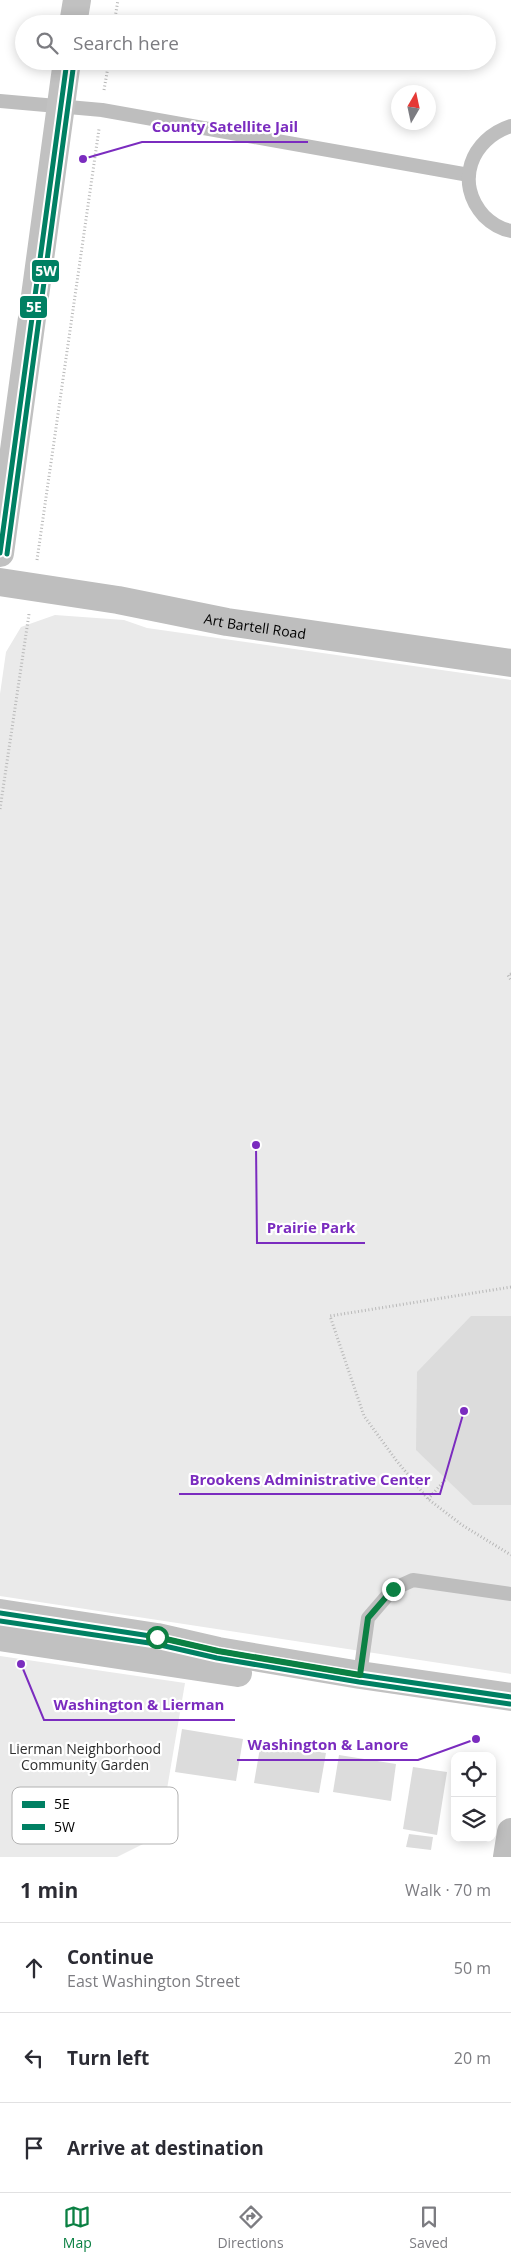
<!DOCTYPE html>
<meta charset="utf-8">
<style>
:root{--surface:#fff;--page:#f2f2f3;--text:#2b2b33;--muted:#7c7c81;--line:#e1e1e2;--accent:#0b8043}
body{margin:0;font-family:"Open Sans",sans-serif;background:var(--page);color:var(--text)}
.controls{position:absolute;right:15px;bottom:15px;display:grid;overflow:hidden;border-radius:10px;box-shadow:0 2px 12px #0003}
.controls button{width:45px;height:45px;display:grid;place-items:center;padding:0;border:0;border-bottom:1px solid var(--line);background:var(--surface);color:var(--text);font:25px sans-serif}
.compass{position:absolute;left:391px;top:85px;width:45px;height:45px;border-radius:50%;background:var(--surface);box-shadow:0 2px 12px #0003;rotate:9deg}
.stop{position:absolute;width:15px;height:15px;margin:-11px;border:4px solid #0b8043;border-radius:50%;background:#fff}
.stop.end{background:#0b8043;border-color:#fff;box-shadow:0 1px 5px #0008}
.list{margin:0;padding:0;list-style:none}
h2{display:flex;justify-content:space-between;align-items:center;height:65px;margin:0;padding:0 20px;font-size:21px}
h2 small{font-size:16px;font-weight:400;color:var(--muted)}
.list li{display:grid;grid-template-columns:32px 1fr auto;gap:15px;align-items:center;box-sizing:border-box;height:90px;padding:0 20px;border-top:1px solid var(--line)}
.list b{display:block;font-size:19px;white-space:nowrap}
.list p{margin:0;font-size:16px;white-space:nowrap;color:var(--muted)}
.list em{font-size:16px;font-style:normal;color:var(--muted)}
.icon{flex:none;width:28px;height:28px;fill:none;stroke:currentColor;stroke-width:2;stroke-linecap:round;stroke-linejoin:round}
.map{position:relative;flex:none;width:511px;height:1857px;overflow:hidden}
.search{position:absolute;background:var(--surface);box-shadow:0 2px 12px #0003;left:15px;right:15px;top:15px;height:55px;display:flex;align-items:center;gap:12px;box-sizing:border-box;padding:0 18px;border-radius:28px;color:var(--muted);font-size:19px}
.sheet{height:335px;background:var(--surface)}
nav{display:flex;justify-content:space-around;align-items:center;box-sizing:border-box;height:70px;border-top:1px solid var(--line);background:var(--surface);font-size:14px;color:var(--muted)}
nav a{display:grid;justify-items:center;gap:2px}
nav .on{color:var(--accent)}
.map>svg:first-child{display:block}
.green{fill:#eaeaea}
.building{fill:#dcdcdc}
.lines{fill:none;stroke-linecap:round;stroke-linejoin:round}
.path{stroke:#b8b8b8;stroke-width:3;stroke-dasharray:1 2.5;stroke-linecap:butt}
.lane{stroke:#bebebe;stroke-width:14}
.street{stroke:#bebebe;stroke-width:28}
.secondary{stroke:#c1c1c1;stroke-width:28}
.bus-1-casing{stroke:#fff;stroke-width:9}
.bus-2-casing{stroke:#fff;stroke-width:9}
.bus-1{stroke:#008063;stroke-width:5}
.bus-2{stroke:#008063;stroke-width:5}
.route{stroke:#0b8043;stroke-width:6}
.labels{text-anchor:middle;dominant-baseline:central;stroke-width:4.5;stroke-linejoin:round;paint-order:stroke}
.street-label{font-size:14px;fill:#000;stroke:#fff}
.park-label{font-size:14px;fill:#2f2f2f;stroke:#fff}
.key{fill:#fff;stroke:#b2b2b2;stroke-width:1}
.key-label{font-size:14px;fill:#000}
.leader{fill:none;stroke:#7b2cbf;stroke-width:2}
.callout-dot{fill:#7b2cbf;stroke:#fff;stroke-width:2}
.callout-label{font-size:15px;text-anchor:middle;font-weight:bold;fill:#7b2cbf;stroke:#fff;stroke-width:4.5;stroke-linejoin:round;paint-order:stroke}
.line-badge{stroke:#fff;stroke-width:2}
.badge-label{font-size:14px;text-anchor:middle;font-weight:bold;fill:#fff}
</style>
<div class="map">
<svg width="511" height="1857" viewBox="0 0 511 1857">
<rect width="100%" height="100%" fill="#fff"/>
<g class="green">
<path d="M55,615l69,5 23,8 364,52v994l-511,-78v-902l6,-42 15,-25z"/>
<path d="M0,1656l185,27 -26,153 -42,21h-117z"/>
</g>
<g class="building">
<path d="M471,1316h40v189h-38l-57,-55 1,-78z"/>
<path d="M182,1729l61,10 -7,42 -61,-9z"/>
<path d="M261,1742l65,11 -7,40 -65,-10z"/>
<path d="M339,1755l57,9 -5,37 -58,-9z"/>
<path d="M413,1767l34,5 -10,63 -34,-6z"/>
<path d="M409,1834l24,3 -2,13 -25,-3z"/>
</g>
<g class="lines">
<g class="path">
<path d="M114,24l4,-24"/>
<path d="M104,90l5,-29"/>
<path d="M37,560l62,-431"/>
<path d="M0,809l29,-195"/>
<path d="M511,974l-3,1 3,5"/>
<path d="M511,1287l-181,29 34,100 32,44 32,39 34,26 49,30"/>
<path d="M428,1499l18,-20"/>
</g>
<g class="lane">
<path d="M0,101l102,9 367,65"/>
<path d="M511,126c-40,13 -57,57 -27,90 7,7 17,13 27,15"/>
<path d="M360,1675l8,-57 25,-29 20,-9 98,14"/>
</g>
<g class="street">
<path id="s1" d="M0,582l118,18 109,22 284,41"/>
<path d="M507,1857l4,-25"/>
</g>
<g class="secondary">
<path d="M73,24l4,-24"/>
<path d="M0,553l67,-492"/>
<path d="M0,1613l157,24 61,14 142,24 151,22"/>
<path d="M0,1637l238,36"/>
</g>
<g class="bus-1-casing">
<g id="bus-1">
<path d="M0,553l67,-492"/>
<path d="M0,1613l157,24 61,14 142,24 151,22"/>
</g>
</g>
<g class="bus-2-casing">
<g id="bus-2">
<path d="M7,554l67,-492"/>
<path d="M0,1621l156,23 61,14 142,24 151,22"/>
</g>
</g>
<use href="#bus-1" class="bus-1"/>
<use href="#bus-2" class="bus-2"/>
</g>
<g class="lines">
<path class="route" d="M157,1637l61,14 142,24 8,-57 25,-29"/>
</g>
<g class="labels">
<g class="street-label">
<text stroke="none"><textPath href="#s1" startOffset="259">Art Bartell Road</textPath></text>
</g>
<g class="park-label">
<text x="85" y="1748">Lierman Neighborhood<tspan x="85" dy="16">Community Garden</tspan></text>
</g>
</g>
<rect x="12" y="1787" width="166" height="57" rx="8" class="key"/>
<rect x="22" y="1801" width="23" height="7" fill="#008063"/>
<rect x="22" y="1824" width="23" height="6" fill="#008063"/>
<g class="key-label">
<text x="54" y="1809">5E</text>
<text x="54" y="1832">5W</text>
</g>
<path class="leader" d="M83 159L142 142H308M256 1145L257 1243H365M464 1411L440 1494H179M21 1664L44 1720H235M476 1739L418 1760H237"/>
<g class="callout-dot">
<circle cx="83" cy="159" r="5"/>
<circle cx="256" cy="1145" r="5"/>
<circle cx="464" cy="1411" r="5"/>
<circle cx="21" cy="1664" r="5"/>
<circle cx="476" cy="1739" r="5"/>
</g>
<g class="callout-label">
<text x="225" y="132">County Satellite Jail</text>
<text x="311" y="1233">Prairie Park</text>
<text x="310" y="1485">Brookens Administrative Center</text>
<text x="139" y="1710">Washington &amp; Lierman</text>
<text x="328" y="1750">Washington &amp; Lanore</text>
</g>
<g class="line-badge">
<rect x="31" y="259" width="29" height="24" rx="5" fill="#008063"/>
<rect x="19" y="295" width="29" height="24" rx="5" fill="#008063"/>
</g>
<g class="badge-label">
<text x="46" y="276">5W</text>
<text x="34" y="312">5E</text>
</g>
</svg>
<div class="controls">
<button><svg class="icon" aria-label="locate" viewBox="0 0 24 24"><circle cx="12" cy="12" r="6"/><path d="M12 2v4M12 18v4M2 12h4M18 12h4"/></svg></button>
<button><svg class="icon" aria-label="layers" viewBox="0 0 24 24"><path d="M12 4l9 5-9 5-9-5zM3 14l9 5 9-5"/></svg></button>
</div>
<svg class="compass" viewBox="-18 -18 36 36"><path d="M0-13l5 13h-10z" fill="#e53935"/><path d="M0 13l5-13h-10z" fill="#7c7c81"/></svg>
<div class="stop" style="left:157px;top:1637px"></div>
<div class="stop end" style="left:393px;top:1589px"></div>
<div class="search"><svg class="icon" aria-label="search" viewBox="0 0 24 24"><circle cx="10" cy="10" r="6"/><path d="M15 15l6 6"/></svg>Search here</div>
</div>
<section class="sheet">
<h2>1 min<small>Walk · 70 m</small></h2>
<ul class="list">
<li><svg class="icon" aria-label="ahead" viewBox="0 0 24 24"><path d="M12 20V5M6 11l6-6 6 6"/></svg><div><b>Continue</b><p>East Washington Street</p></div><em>50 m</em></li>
<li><svg class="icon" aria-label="left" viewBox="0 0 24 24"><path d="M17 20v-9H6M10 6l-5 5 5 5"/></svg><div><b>Turn left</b></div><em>20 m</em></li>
<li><svg class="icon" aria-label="arrive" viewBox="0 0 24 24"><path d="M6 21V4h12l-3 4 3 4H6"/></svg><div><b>Arrive at destination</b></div></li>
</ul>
</section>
<nav>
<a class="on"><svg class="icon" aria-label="map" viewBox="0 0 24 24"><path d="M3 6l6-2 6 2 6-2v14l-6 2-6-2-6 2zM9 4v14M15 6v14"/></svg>Map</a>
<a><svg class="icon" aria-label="directions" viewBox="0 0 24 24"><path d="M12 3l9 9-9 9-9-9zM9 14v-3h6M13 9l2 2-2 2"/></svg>Directions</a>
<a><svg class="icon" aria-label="saved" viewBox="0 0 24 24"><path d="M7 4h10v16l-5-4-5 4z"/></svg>Saved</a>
</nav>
